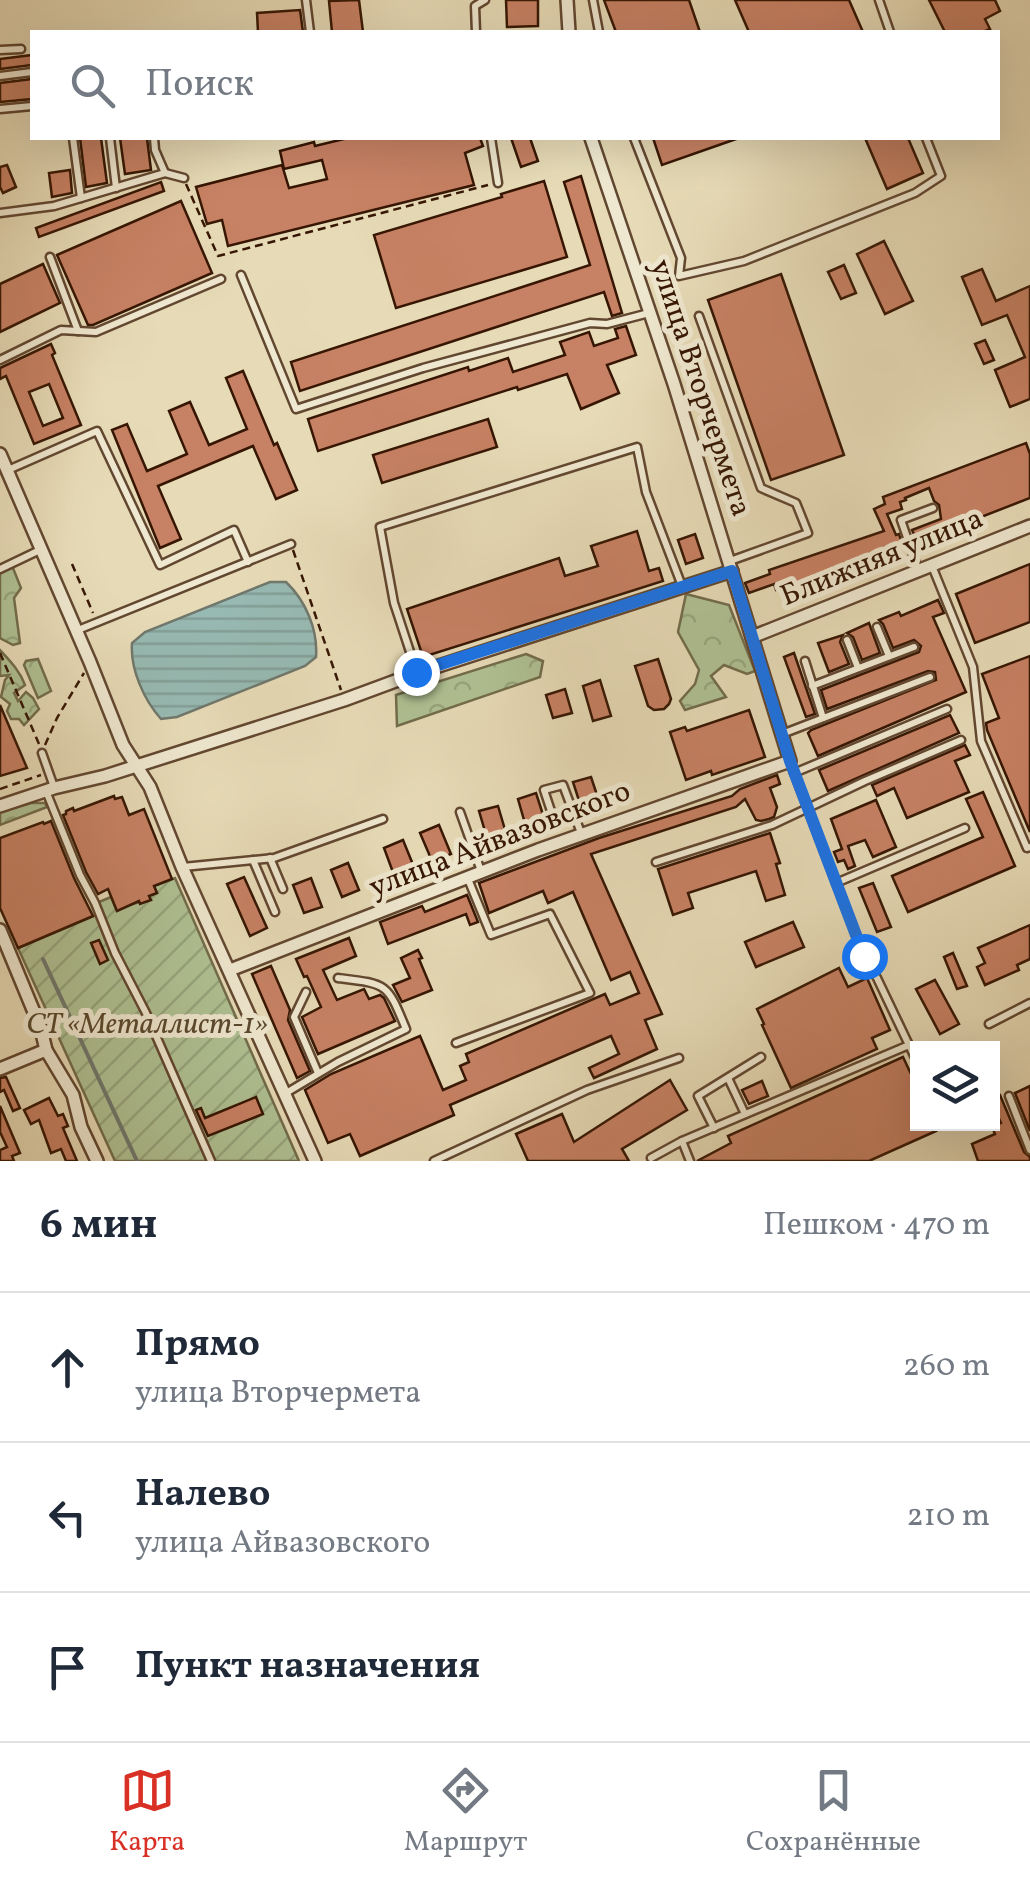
<!DOCTYPE html>
<html lang="ru">
<meta charset="utf-8">
<style>
:root{--surface:#fff;--page:#f2f2f3;--text:#1f2937;--muted:#747a83;--line:#e0e1e3;--accent:#d93025}
body{margin:0;font-family:Vollkorn,serif;background:var(--page);color:var(--text)}
.controls{position:absolute;right:30px;bottom:30px;display:grid;overflow:hidden;border-radius:0px;box-shadow:0 10px 40px #0002}
.controls button{width:90px;height:90px;display:grid;place-items:center;padding:0;border:0;border-bottom:2px solid var(--line);background:var(--surface);color:var(--text);font:50px sans-serif}
.stop{position:absolute;width:30px;height:30px;margin:-22px;border:8px solid #1a73e8;border-radius:50%;background:#fff}
.stop.end{background:#1a73e8;border-color:#fff;box-shadow:0 2px 10px #0008}
.list{margin:0;padding:0;list-style:none}
h2{display:flex;justify-content:space-between;align-items:center;height:130px;margin:0;padding:0 40px;font-size:42px}
h2 small{font-size:32px;font-weight:400;color:var(--muted)}
.list li{display:grid;grid-template-columns:65px 1fr auto;gap:30px;align-items:center;box-sizing:border-box;height:150px;padding:0 40px;border-top:2px solid var(--line)}
.list b{display:block;font-size:38px;white-space:nowrap}
.list p{margin:0;font-size:32px;white-space:nowrap;color:var(--muted)}
.list em{font-size:32px;font-style:normal;color:var(--muted)}
.icon{flex:none;width:55px;height:55px;fill:none;stroke:currentColor;stroke-width:2;stroke-linecap:round;stroke-linejoin:round}
.map{position:relative;flex:none;width:1030px;height:1161px;overflow:hidden}
.search{position:absolute;background:var(--surface);box-shadow:0 10px 40px #0002;left:30px;right:30px;top:30px;height:110px;display:flex;align-items:center;gap:25px;box-sizing:border-box;padding:0 35px;border-radius:0px;color:var(--muted);font-size:38px}
.sheet{height:580px;background:var(--surface)}
nav{display:flex;justify-content:space-around;align-items:center;box-sizing:border-box;height:140px;border-top:2px solid var(--line);background:var(--surface);font-size:28px;color:var(--muted)}
nav a{display:grid;justify-items:center;gap:5px}
nav .on{color:var(--accent)}
.map>svg:first-child{display:block}
.forest{fill:url(#forest-crowns);stroke:#726c4b;stroke-width:2.5}
.garden{fill:url(#garden-furrows);stroke:#726c4b;stroke-width:2.5}
.water{fill:url(#water-rules);stroke:#70786d;stroke-width:2.5}
.lines{fill:none;stroke-linecap:round;stroke-linejoin:round}
.stream{stroke:#70786d;stroke-width:4}
.building{fill:#c78164;stroke:#361603;stroke-width:2.5;fill-rule:evenodd}
.lane-casing{stroke:#624730;stroke-width:11}
.street-casing{stroke:#624730;stroke-width:16}
.path{stroke:#361603;stroke-width:2.5;stroke-dasharray:8 5;stroke-linecap:butt}
.lane{stroke:#efe8d0;stroke-width:6}
.street{stroke:#efe8d0;stroke-width:11}
.route{stroke:#1a73e8;stroke-width:12}
.labels{text-anchor:middle;dominant-baseline:central;stroke-width:10;stroke-linejoin:round;paint-order:stroke}
.street-label{font-size:30px;fill:#361603;stroke:#efe8d0}
.park-label{font-size:30px;font-style:italic;fill:#5a492e;stroke:#efe8d0}
</style>
<div class="map">
<svg width="1030" height="1161" viewBox="0 0 1030 1161">
<defs>
<pattern id="forest-crowns" width="20" height="18" patternUnits="userSpaceOnUse" patternTransform="scale(2.5)"><rect width="20" height="18" fill="#afc193"/><path d="M2 6a3 3 0 1 1 6 0M12 15a3 3 0 1 1 6 0" fill="none" stroke="#97a57d"/></pattern>
<pattern id="garden-furrows" width="10" height="10" patternUnits="userSpaceOnUse" patternTransform="scale(2.5)"><rect width="10" height="10" fill="#afc193"/><path d="M-1 1l2-2M0 10L10 0M9 11l2-2" fill="none" stroke="#97a57d"/></pattern>
<pattern id="water-rules" width="6" height="5" patternUnits="userSpaceOnUse" patternTransform="scale(2.5)"><rect width="6" height="5" fill="#97bab3"/><path d="M0 2.5h6" fill="none" stroke="#839f98"/></pattern>
</defs>
<rect width="100%" height="100%" fill="#e7dbb7"/>
<filter id="stains"><feTurbulence type="fractalNoise" baseFrequency=".002" numOctaves="4"/><feColorMatrix values="0 0 0 0 .2 0 0 0 0 .09 0 0 0 0 .02 0 0 0 .5 -.17"/></filter>
<radialGradient id="worn" r=".72"><stop offset=".6" stop-color="#630" stop-opacity="0"/><stop offset="1" stop-color="#630" stop-opacity=".3"/></radialGradient>
<g class="forest">
<path d="M6,568h7l8,20 -7,10 6,45 -7,2 -13,-7v-67z"/>
<path d="M686,594l43,11 26,66 -8,3 -23,-9 -13,11 15,21 -41,13 -5,-9 15,-17 4,-14 -21,-38z"/>
<path d="M0,650c10,11 20,21 25,35l-11,8 4,8 8,-9 7,6 6,11 -15,16 -5,-6h-8l-4,-8 3,-7 -9,-7 4,-17 4,-5 -9,1z"/>
<path d="M526,654l17,7 -3,16 -143,49 -1,-31z"/>
<path d="M38,659l13,32 -13,7 -14,-33 2,-4z"/>
<path d="M31,803h14l2,4 -47,18v-13z"/>
</g>
<path class="garden" d="M175,878l124,283h-184l-97,-213 78,-33 -4,-10 19,-8 5,12 34,-10 -1,-3 8,-3 -3,-7z"/>
<path class="water" d="M270,582h16c20,19 32,48 30,75l-11,9 -128,51 -16,2c-17,-19 -31,-50 -29,-76l13,-11z"/>
<g class="lines">
<path class="stream" d="M43,959l94,202"/>
</g>
<g class="building">
<path d="M359,0l4,32h-31l-3,-31z"/>
<path d="M506,0h32v26l-31,1z"/>
<path d="M604,0h85l11,32h-84z"/>
<path d="M735,0h114l14,32h-114z"/>
<path d="M929,0h66l5,11 -15,8 5,10 -7,3h-38z"/>
<path d="M300,10l3,22h-45l-1,-19z"/>
<path d="M32,55v10l-32,4v-10z"/>
<path d="M32,79v20l-32,3v-19z"/>
<path d="M80,138h21l6,45 -21,4z"/>
<path d="M120,138h27l4,32 -26,4z"/>
<path d="M348,138h132l3,8 -18,7 9,32 -246,61 -6,-26 -15,4 -11,-37 86,-22 7,23 38,-9 -5,-19 -38,9 -4,-18 34,-9 1,4z"/>
<path d="M511,138h19l8,23 -17,6z"/>
<path d="M653,138h83v1l-74,26z"/>
<path d="M865,138h43l15,35 -36,16z"/>
<path d="M7,165l9,22 -13,6 -3,-6v-20z"/>
<path d="M70,170l2,23 -20,4 -3,-24z"/>
<path d="M581,176l41,137 -10,3 -8,-24 -304,99 -9,-29 299,-97 -26,-83z"/>
<path d="M544,181l23,76 -171,51 -22,-73 128,-38 -1,-3z"/>
<path d="M161,182l3,9 -125,46 -3,-9z"/>
<path d="M181,201l31,72 -119,52h-5l-31,-70z"/>
<path d="M884,241l29,60 -28,13 -28,-60z"/>
<path d="M43,264l17,39 -60,29v-48z"/>
<path d="M844,265l12,28 -15,6 -13,-27z"/>
<path d="M982,269l14,32 34,-15v113l-20,8 -15,-37 30,-13 -18,-42 -25,10 -20,-48z"/>
<path d="M781,274l63,181 -73,25 -63,-180z"/>
<path d="M626,326l10,29 -29,10 12,28 -38,16 -14,-35 -49,16 -1,-3 -199,64 -10,-32 160,-52 1,4 39,-13 5,14 52,-17 -5,-13 29,-10 5,14 24,-8 -3,-9z"/>
<path d="M985,340l9,20 -10,4 -9,-20z"/>
<path d="M51,344l4,9 -3,2 29,70 -47,19 -28,-68 -6,3v-11zM49,384l14,34 -20,8 -14,-34z"/>
<path d="M243,371l31,74 3,-2 20,47 -21,9 -23,-53 -95,40 23,53 -21,9 -48,-118 15,-6 20,47 40,-17 -18,-43 21,-9 19,43 38,-16 -21,-51z"/>
<path d="M488,419l9,28 -115,36 -9,-28z"/>
<path d="M1026,443l4,11v44l-80,31 4,11 -32,12 -10,-22 29,-11 -2,-14 -5,-4 -5,-13 -24,10 1,2 -6,2 2,7 -15,5 9,21 3,-1 4,13 -127,43 -2,-6 -25,9 -4,-10 25,-9 -1,-4 115,-39 -10,-22 11,-5 -2,-7z"/>
<path d="M637,531l12,40 10,-3 4,13 -240,76 -16,-48 152,-51 6,18 33,-10 -7,-20z"/>
<path d="M695,534l8,24 -17,6 -8,-24z"/>
<path d="M1030,564v58l-55,21 -19,-49z"/>
<path d="M938,600l6,13 -11,4 33,75 -148,64 -10,-23 3,-3 125,-50 -1,-8 -7,-1 -101,38 -6,-19 98,-38 2,-6 -7,-6 -21,8 -10,-24 -4,-4 20,-8 2,4z"/>
<path d="M869,623l11,30 -18,7 -9,-23 -6,-4z"/>
<path d="M843,635l-3,7 9,22 -20,8 -11,-29z"/>
<path d="M794,653l21,61 -9,3 -22,-60z"/>
<path d="M1030,656v176l-43,-102 -1,-7 13,-5 -17,-44z"/>
<path d="M658,659l13,40 -2,5 -5,5 -10,1 -6,-4 -13,-40z"/>
<path d="M600,680l11,36 -18,5 -10,-35z"/>
<path d="M565,689l7,24 -19,5 -7,-23z"/>
<path d="M0,705l27,63 -27,8z"/>
<path d="M749,710l16,47 -53,18 -1,-4 -25,9 -16,-48 15,-5 2,4z"/>
<path d="M950,715l9,18 -131,58 -9,-21z"/>
<path d="M965,745l5,10 -15,6 14,31 -62,26 -13,-30 -17,8 -5,-11z"/>
<path d="M777,775l3,9 -10,4 7,19 -3,10 -5,2 -8,2 -5,-1 -11,-21 -9,8 -145,47 71,160 -17,6 12,29 -63,29 -5,-10 30,-14 -8,-18 -161,69 4,10 -94,41 -10,-22 -22,9 -23,-53 26,-16 89,-38 23,54 23,-10 -6,-14 9,-4 -3,-8 139,-60 5,11 29,-12 -9,-21 -19,8 -38,-88 -25,11 -5,-12 -54,22 -10,-30 120,-45 133,-42 8,-7z"/>
<path d="M591,777l9,27 -18,6 -9,-28z"/>
<path d="M983,792l32,74 -107,46 -16,-36 91,-39 -17,-38z"/>
<path d="M536,793l9,28 -19,6 -8,-28z"/>
<path d="M114,796l1,3 7,-2 7,18 15,-6 28,70 -18,7 3,7 -8,3 2,4 -11,4 -1,-3 -22,10 -9,-22 -10,5 -12,-22 -23,-57 3,-1v-3l7,-3 1,3z"/>
<path d="M876,800l20,47 -23,10 -8,-17 -17,6 7,20 -7,3 -4,-9 -6,2 -4,-10 8,-3 -11,-30z"/>
<path d="M498,806l8,27 -19,5 -8,-27z"/>
<path d="M51,821l23,57 19,38 -75,32 -18,-40v-70l43,-16 1,2z"/>
<path d="M439,825l12,29 -19,7 -12,-28z"/>
<path d="M770,833l10,30 -4,1 9,31 -19,6 -10,-30 -68,22 5,15 -20,7 -15,-46z"/>
<path d="M403,840l11,27 -20,8 -10,-27z"/>
<path d="M348,863l11,27 -17,7 -11,-27z"/>
<path d="M244,877l23,51 -17,8 -23,-52z"/>
<path d="M311,878l11,29 -18,6 -11,-28z"/>
<path d="M873,883l18,44 -14,5 -18,-44z"/>
<path d="M467,895l11,27 -8,3 -4,-11 -78,30 -8,-22 42,-16 3,6z"/>
<path d="M793,922l11,25 -48,20 -11,-25z"/>
<path d="M1030,925v34l-13,6 2,5 -34,15 -8,-18 8,-4 -7,-15z"/>
<path d="M349,938l7,18 -33,14 14,30 27,-11 5,10 11,-4 4,3 11,23 -77,33 -16,-37 19,-10 -14,-31 -3,1 -8,-18z"/>
<path d="M99,940l9,20 -8,4 -9,-21z"/>
<path d="M418,950l4,8 -3,1 13,31 -30,12 -9,-17 17,-7 -9,-20z"/>
<path d="M953,953l14,33 -10,3 -13,-32z"/>
<path d="M271,966l19,44 -2,10 22,51 -13,7 -45,-104z"/>
<path d="M839,968l9,19 19,-9 23,52 -18,8 5,11 -86,39 -29,-63 2,-1 -7,-15z"/>
<path d="M935,980l24,44 -19,10 -24,-45z"/>
<path d="M903,1057l15,32v35h15l3,7 -67,30h-172l34,-18 -3,-7z"/>
<path d="M6,1077l14,31 -7,3 -9,-21 -4,2v-14z"/>
<path d="M670,1080l17,30 -65,39 7,12h-101l-12,-27 46,-20 12,28z"/>
<path d="M762,1081l6,15 -19,8 -7,-14z"/>
<path d="M1030,1086v45l-15,-38z"/>
<path d="M1000,1095l24,57 6,5v4h-52l-6,-17 23,-10 -3,-7 9,-4 -9,-19v-6z"/>
<path d="M256,1097l7,17 -55,22 -12,-26 5,-2 4,10z"/>
<path d="M49,1098l9,18 5,-2 5,12 -5,2 14,33h-11l-5,-12 -10,4 -12,-33 -8,4 -7,-14z"/>
<path d="M0,1106l20,47 -8,3 2,5h-14v-11l7,-3 -7,-15z"/>
</g>
<g class="lines">
<g class="lane-casing">
<g id="lane">
<path d="M306,0l4,32"/>
<path d="M593,0l6,32"/>
<path d="M879,0l11,32"/>
<path d="M476,32l-1,-26 10,-6"/>
<path d="M0,50l21,-1"/>
<path d="M0,76l32,-4"/>
<path d="M0,109l32,-3"/>
<path d="M73,138l8,60"/>
<path d="M110,138l6,50"/>
<path d="M154,138l1,12 10,23"/>
<path d="M491,138l7,45"/>
<path d="M634,138l47,120 -2,18 65,-15 171,-68 26,-17 -15,-38"/>
<path d="M0,213l54,-7 111,-33 19,5"/>
<path d="M50,257l28,74"/>
<path d="M241,275l55,134 127,-41 167,-45 17,1 42,-11"/>
<path d="M699,316l62,172 35,15 12,30 -78,28"/>
<path d="M0,360l61,-30 35,2 125,-53"/>
<path d="M8,470l89,-39 63,134 74,-35 14,32"/>
<path d="M932,566l41,101 8,74 46,107 3,-1"/>
<path d="M0,569l42,-20"/>
<path d="M918,569l-17,-49 32,-12"/>
<path d="M877,627l12,29"/>
<path d="M78,630l213,-86"/>
<path d="M847,640l11,28"/>
<path d="M805,661l18,57"/>
<path d="M417,673l-23,-70 -14,-76 257,-80 9,45 36,94"/>
<path d="M812,686l102,-39"/>
<path d="M782,734l148,-57"/>
<path d="M42,753l12,34"/>
<path d="M790,762l74,194 13,22 41,86"/>
<path d="M794,773l153,-64"/>
<path d="M46,791l34,84 15,28 20,50 31,60 65,148"/>
<path d="M460,812l21,59"/>
<path d="M552,814l-8,-24 19,-5 18,48"/>
<path d="M270,858l13,31"/>
<path d="M253,860l22,52"/>
<path d="M656,862l116,-37 93,-44 96,-41"/>
<path d="M183,867l91,-9 109,-39"/>
<path d="M836,883l129,-55"/>
<path d="M306,992l-12,25 24,56"/>
<path d="M989,1024l41,-21"/>
<path d="M456,1043l134,-50 -40,-79 -59,21 -23,-56"/>
<path d="M728,1078l17,36"/>
<path d="M286,1093l52,-31 68,-33c-19,-46 -18,-45 -68,-51"/>
<path d="M1009,1096l21,54"/>
<path d="M714,1128l-16,-32 63,-39"/>
<path d="M682,1141l8,20"/>
<path d="M651,1158l31,-17 227,-96"/>
<path d="M434,1161l153,-71 92,-32"/>
</g>
</g>
<g class="street-casing">
<g id="street">
<path d="M567,0l2,32"/>
<path d="M0,454l90,208 33,83 27,42 32,80 133,294"/>
<path d="M752,637l278,-111"/>
<path d="M0,806l54,-18 51,-12 239,-76 73,-27 315,-102"/>
<path d="M0,930l41,99 5,21 27,45 8,32 16,34"/>
<path d="M230,970l308,-120 252,-89 -116,-377 -83,-246"/>
<path d="M0,1069l46,-19"/>
</g>
</g>
<g class="path">
<path d="M186,184l32,72 270,-71"/>
<path d="M293,550l48,140"/>
<path d="M72,564l21,49"/>
<path d="M0,653l39,91"/>
<path d="M45,745l12,-27 27,-45"/>
<path d="M0,789l41,-14"/>
</g>
<use href="#lane" class="lane"/>
<use href="#street" class="street"/>
</g>
<g class="lines">
<path class="route" d="M416,672l316,-101 58,190 74,195"/>
</g>
<g class="labels">
<g class="street-label">
<text transform="translate(700 388) rotate(72)">улица Вторчермета</text>
<text transform="translate(882 558) rotate(-22)">Ближняя улица</text>
<text transform="translate(500 840) rotate(-21)">улица Айвазовского</text>
</g>
<g class="park-label">
<text x="147" y="1025">СТ «Металлист-1»</text>
</g>
</g>
<rect width="100%" height="100%" filter="url(#stains)"/>
<rect width="100%" height="100%" fill="url(#worn)"/>
</svg>
<div class="controls">
<button><svg class="icon" aria-label="layers" viewBox="0 0 24 24"><path d="M12 4l9 5-9 5-9-5zM3 14l9 5 9-5"/></svg></button>
</div>
<div class="stop" style="left:864px;top:956px"></div>
<div class="stop end" style="left:416px;top:672px"></div>
<div class="search"><svg class="icon" aria-label="search" viewBox="0 0 24 24"><circle cx="10" cy="10" r="6"/><path d="M15 15l6 6"/></svg>Поиск</div>
</div>
<section class="sheet">
<h2>6 мин<small>Пешком · 470 m</small></h2>
<ul class="list">
<li><svg class="icon" aria-label="ahead" viewBox="0 0 24 24"><path d="M12 20V5M6 11l6-6 6 6"/></svg><div><b>Прямо</b><p>улица Вторчермета</p></div><em>260 m</em></li>
<li><svg class="icon" aria-label="left" viewBox="0 0 24 24"><path d="M17 20v-9H6M10 6l-5 5 5 5"/></svg><div><b>Налево</b><p>улица Айвазовского</p></div><em>210 m</em></li>
<li><svg class="icon" aria-label="arrive" viewBox="0 0 24 24"><path d="M6 21V4h12l-3 4 3 4H6"/></svg><div><b>Пункт назначения</b></div></li>
</ul>
</section>
<nav>
<a class="on"><svg class="icon" aria-label="map" viewBox="0 0 24 24"><path d="M3 6l6-2 6 2 6-2v14l-6 2-6-2-6 2zM9 4v14M15 6v14"/></svg>Карта</a>
<a><svg class="icon" aria-label="directions" viewBox="0 0 24 24"><path d="M12 3l9 9-9 9-9-9zM9 14v-3h6M13 9l2 2-2 2"/></svg>Маршрут</a>
<a><svg class="icon" aria-label="saved" viewBox="0 0 24 24"><path d="M7 4h10v16l-5-4-5 4z"/></svg>Сохранённые</a>
</nav>
